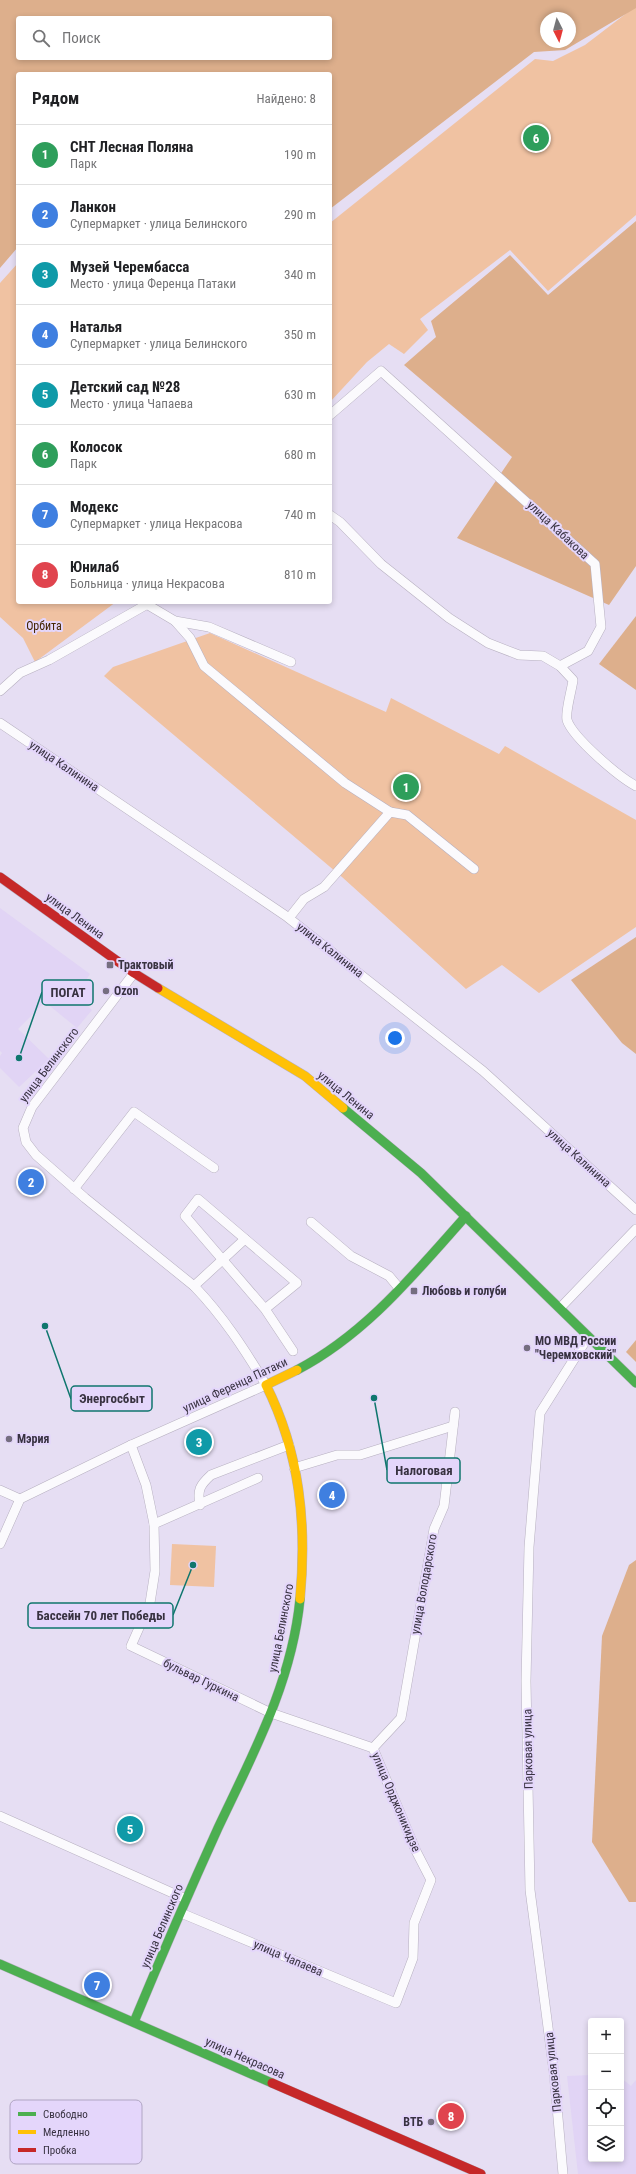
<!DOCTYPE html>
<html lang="ru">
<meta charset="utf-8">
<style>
:root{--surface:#fff;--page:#f6f6f6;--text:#202124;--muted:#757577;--line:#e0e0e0;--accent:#756e7f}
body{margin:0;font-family:"Roboto Condensed",sans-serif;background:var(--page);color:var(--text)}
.controls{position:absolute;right:12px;bottom:12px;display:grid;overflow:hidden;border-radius:4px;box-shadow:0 2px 6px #0003}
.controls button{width:36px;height:36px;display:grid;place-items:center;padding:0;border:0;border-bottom:1px solid var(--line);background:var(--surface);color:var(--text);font:20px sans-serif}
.compass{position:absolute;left:540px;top:12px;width:36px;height:36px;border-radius:50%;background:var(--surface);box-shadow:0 2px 6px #0003;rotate:174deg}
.you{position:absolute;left:395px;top:1038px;width:14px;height:14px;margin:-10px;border:3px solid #fff;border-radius:50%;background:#1a73e8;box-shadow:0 0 0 6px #1a73e833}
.badge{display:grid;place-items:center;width:26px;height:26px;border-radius:50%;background:var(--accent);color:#fff;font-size:13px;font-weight:700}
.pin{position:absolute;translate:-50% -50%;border:2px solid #fff;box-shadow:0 1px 4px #0006}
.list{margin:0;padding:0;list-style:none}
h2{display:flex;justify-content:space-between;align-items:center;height:52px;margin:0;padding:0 16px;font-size:17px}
h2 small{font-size:13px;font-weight:400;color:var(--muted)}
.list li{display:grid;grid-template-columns:26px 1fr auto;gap:12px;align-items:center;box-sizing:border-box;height:60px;padding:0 16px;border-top:1px solid var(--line)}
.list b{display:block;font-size:15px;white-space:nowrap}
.list p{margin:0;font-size:13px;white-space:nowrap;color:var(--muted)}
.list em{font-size:13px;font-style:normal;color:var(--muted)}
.icon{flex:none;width:22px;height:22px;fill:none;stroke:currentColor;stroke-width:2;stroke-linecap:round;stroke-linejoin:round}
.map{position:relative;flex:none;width:636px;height:2174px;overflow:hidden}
.search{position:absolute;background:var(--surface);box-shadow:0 2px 6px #0003;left:16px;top:16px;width:316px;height:44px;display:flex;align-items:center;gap:10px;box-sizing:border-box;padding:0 14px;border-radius:4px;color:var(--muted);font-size:15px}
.panel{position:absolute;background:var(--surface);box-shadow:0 2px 6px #0003;left:16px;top:72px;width:316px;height:532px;border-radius:4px}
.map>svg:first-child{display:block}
.built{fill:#e1d4f5}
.green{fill:#f0c2a2}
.forest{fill:#ddaf8c;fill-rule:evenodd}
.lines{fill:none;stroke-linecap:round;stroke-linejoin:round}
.street-casing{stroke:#b7b0c0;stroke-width:10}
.fast-casing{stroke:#b7b0c0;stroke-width:10}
.slow-casing{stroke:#b7b0c0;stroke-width:10}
.jam-casing{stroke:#b7b0c0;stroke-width:10}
.street{stroke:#fbfafd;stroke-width:9}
.fast{stroke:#4caf50;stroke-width:9}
.slow{stroke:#ffc107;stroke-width:9}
.jam{stroke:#c62828;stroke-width:9}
.poi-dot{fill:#756e7f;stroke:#e4d6fb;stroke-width:1.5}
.labels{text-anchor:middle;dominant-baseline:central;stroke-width:4;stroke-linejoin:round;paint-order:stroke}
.street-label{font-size:12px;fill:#383241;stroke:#e4d6fb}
.park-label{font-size:12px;fill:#432502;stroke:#e4d6fb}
.poi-label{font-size:12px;font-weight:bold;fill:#383241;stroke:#e4d6fb;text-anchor:start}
.key{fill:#e4d6fb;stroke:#b0a5c3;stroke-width:1}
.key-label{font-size:11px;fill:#383241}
.leader{fill:none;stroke:#0f766e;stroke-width:1.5}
.callout-dot{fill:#0f766e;stroke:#e4d6fb;stroke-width:1.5}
.callout{fill:#e4d6fb;stroke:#0f766e;stroke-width:1.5}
.callout-label{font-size:13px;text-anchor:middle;font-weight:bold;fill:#383241}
</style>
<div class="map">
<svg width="636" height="2174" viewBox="0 0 636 2174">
<rect width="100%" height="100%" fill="#e6def3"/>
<g class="built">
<path d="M0,908l90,66 -15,22 17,14 -15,18 -32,-26 -27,27 31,30 -30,28 -19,-19v-12l2,-3 -2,-2z"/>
<path d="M591,2075v84h30v-81l10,8 5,-6v94h-58l-11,-98z"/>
</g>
<g class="green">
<path d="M636,6v209l-88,76 -38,-41 -90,69 8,11 -24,24 -15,-10 -22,18 -37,40v-179l205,-164 18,2 32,-16z"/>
<path d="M18,263v339h98l-81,60 -12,-24 -23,-21v-334z"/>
<path d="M210,633l176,79 5,-14 108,56 6,-8 131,74v107l-97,66 -37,-28 -36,24 -124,-112 -238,-201 9,-9z"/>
<path d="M172,1544l44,2 -2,41 -44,-2z"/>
</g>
<g class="forest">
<path d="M0,0h636v8l-71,42 -31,2 -204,157v-135h-312v173l-18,21zM18,18h312v40h-312zM546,18h24v24h-24z"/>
<path d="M636,221v345l-27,39 -152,-67 55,-81 -108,-92 32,-28 -5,-16 79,-66 38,40z"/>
<path d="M636,616v74l-37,-26z"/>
<path d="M636,937v117l-14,-11 -51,-63z"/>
<path d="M636,1340v22l-10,-10z"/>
<path d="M636,1560v342h-7l-37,-60 10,-206 27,-71z"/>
</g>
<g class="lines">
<g class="street-casing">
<g id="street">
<path d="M330,415l51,-44 214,193 6,63 -13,24 -28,15"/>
<path d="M330,515l10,7 41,42 68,54 39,25 31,12 24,1 17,10 13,14c-1,9 -8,32 -6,40 6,18 52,57 69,66"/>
<path d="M148,605l27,16 34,6 82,35"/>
<path d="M175,621l15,17 14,28 141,117 45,29"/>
<path d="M0,691l20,-18 29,-13 102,-58"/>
<path d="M0,723l286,193 197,155 153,139"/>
<path d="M289,918l15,-19 20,-12 66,-75 17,3 67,54"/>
<path d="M74,1189l60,-77 80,56"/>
<path d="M311,1222l40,34 38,20 10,12"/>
<path d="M194,1286l51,-47"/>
<path d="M560,1308l76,-79"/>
<path d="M265,1309l32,-26 -99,-84 -13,17 80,93 28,42"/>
<path d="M131,1445l15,40 8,39 1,47 -5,32 -19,43 140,67 102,35 43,103 15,29 -17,43 -1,35 -17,45 -215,-90"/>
<path d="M294,1468l43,-13h23l93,-29"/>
<path d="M0,1490l20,9"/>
<path d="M200,1505c-3,-15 0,-20 11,-30l78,-30"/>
<path d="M154,1524l104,-46"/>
<path d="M0,1544l20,-45 111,-54 135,-60c-21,-35 -43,-69 -72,-99l-109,-88 -49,-43 -10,-13 -3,-14 9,-21 102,-134"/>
<path d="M373,1748l28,-30 33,-189 10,-23 11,-94"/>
<path d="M0,1816l186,83"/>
<path d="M563,2174l-9,-101 -24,-183 -4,-209 3,-134 11,-134 48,-76"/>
</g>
</g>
<g class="fast-casing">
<g id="fast">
<path d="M343,1108l78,65 215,210"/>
<path d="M297,1370c69,-36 118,-97 169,-154"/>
<path d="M0,1964l272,119"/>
<path d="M134,2022c27,-65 55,-130 84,-194 35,-74 74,-146 82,-229"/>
</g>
</g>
<g class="slow-casing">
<g id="slow">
<path d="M158,988l147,88 38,32"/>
<path d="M297,1370l-31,15c34,68 41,139 34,214"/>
</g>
</g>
<g class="jam-casing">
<g id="jam">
<path d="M0,877l134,96 24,15"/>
<path d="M272,2083l209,91"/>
</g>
</g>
<use href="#street" class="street"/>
<use href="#fast" class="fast"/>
<use href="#slow" class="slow"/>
<use href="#jam" class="jam"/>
</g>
<g class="poi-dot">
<rect x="106" y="961" width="8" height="8" rx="2"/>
<circle cx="106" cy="991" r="4"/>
<rect x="410" y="1287" width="8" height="8" rx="2"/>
<circle cx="527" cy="1348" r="4"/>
<circle cx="9" cy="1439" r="4"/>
<circle cx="431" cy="2122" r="4"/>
</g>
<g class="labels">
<g class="street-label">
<text transform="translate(558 530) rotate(43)">улица Кабакова</text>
<text transform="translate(64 766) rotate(34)">улица Калинина</text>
<text transform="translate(75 916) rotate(36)">улица Ленина</text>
<text transform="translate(330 950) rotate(38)">улица Калинина</text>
<text transform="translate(49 1065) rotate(-53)">улица Белинского</text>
<text transform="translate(346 1095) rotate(39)">улица Ленина</text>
<text transform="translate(579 1158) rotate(42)">улица Калинина</text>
<text transform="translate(235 1385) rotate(-25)">улица Ференца Патаки</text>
<text transform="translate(424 1584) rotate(-80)">улица Володарского</text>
<text transform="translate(281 1628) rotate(-79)">улица Белинского</text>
<text transform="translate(201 1680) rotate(26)">бульвар Гуркина</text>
<text transform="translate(528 1749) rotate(-91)">Парковая улица</text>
<text transform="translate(396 1802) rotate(67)">улица Орджоникидзе</text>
<text transform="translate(162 1926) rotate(-67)">улица Белинского</text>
<text transform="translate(288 1958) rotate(23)">улица Чапаева</text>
<text transform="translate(245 2058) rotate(24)">улица Некрасова</text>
<text transform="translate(553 2072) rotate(-96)">Парковая улица</text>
</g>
<g class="park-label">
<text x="44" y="626">Орбита</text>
</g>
<g class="poi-label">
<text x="118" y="965">Трактовый</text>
<text x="114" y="991">Ozon</text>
<text x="422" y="1291">Любовь и голуби</text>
<text x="535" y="1341">МО МВД России<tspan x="535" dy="14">"Черемховский"</tspan></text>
<text x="17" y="1439">Мэрия</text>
<text x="423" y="2122" text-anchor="end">ВТБ</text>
</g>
</g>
<rect x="10" y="2100" width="132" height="64" rx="6" class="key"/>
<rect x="18" y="2112" width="18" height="4" fill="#4caf50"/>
<rect x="18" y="2130" width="18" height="4" fill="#ffc107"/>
<rect x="18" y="2148" width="18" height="4" fill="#c62828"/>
<g class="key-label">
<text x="43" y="2118">Свободно</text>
<text x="43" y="2136">Медленно</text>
<text x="43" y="2154">Пробка</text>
</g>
<path class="leader" d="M19 1058L42 992M45 1326L71 1399M374 1398L387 1470M193 1565L173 1615"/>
<g class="callout-dot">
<circle cx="19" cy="1058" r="4"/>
<circle cx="45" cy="1326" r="4"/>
<circle cx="374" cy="1398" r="4"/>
<circle cx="193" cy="1565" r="4"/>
</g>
<g class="callout">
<rect x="42" y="980" width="51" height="25" rx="4"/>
<rect x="71" y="1386" width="81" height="25" rx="4"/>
<rect x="387" y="1458" width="73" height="25" rx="4"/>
<rect x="28" y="1603" width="145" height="25" rx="4"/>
</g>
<g class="callout-label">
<text x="68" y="997">ПОГАТ</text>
<text x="112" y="1403">Энергосбыт</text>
<text x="424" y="1475">Налоговая</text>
<text x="101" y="1620">Бассейн 70 лет Победы</text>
</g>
</svg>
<div class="controls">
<button>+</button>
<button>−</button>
<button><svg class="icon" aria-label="locate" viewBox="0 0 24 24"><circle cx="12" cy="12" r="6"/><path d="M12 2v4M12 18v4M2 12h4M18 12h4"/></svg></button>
<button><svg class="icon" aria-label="layers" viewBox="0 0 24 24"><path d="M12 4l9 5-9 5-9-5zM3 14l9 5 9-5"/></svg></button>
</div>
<svg class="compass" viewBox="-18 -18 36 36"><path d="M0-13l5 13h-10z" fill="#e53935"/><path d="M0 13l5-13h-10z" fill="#757577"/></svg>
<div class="you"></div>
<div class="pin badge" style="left:406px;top:787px;background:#2e9e5b">1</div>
<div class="pin badge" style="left:31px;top:1182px;background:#3f7fe0">2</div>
<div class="pin badge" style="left:199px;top:1442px;background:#0f9aa8">3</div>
<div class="pin badge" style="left:332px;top:1495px;background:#3f7fe0">4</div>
<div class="pin badge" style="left:130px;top:1829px;background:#0f9aa8">5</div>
<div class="pin badge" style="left:536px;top:138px;background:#2e9e5b">6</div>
<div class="pin badge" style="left:97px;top:1985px;background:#3f7fe0">7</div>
<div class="pin badge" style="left:451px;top:2116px;background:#e0444e">8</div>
<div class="search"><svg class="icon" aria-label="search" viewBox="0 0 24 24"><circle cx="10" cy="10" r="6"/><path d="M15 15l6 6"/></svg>Поиск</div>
<section class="panel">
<h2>Рядом<small>Найдено: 8</small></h2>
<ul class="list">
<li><span class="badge" style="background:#2e9e5b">1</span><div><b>СНТ Лесная Поляна</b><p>Парк</p></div><em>190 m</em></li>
<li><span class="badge" style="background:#3f7fe0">2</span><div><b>Ланкон</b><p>Супермаркет · улица Белинского</p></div><em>290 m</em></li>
<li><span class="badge" style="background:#0f9aa8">3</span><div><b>Музей Черембасса</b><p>Место · улица Ференца Патаки</p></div><em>340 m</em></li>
<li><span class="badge" style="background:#3f7fe0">4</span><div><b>Наталья</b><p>Супермаркет · улица Белинского</p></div><em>350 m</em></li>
<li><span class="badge" style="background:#0f9aa8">5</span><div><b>Детский сад №28</b><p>Место · улица Чапаева</p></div><em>630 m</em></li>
<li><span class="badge" style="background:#2e9e5b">6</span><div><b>Колосок</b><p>Парк</p></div><em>680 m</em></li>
<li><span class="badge" style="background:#3f7fe0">7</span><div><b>Модекс</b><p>Супермаркет · улица Некрасова</p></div><em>740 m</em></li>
<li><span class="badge" style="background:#e0444e">8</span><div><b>Юнилаб</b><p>Больница · улица Некрасова</p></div><em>810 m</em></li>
</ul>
</section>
</div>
